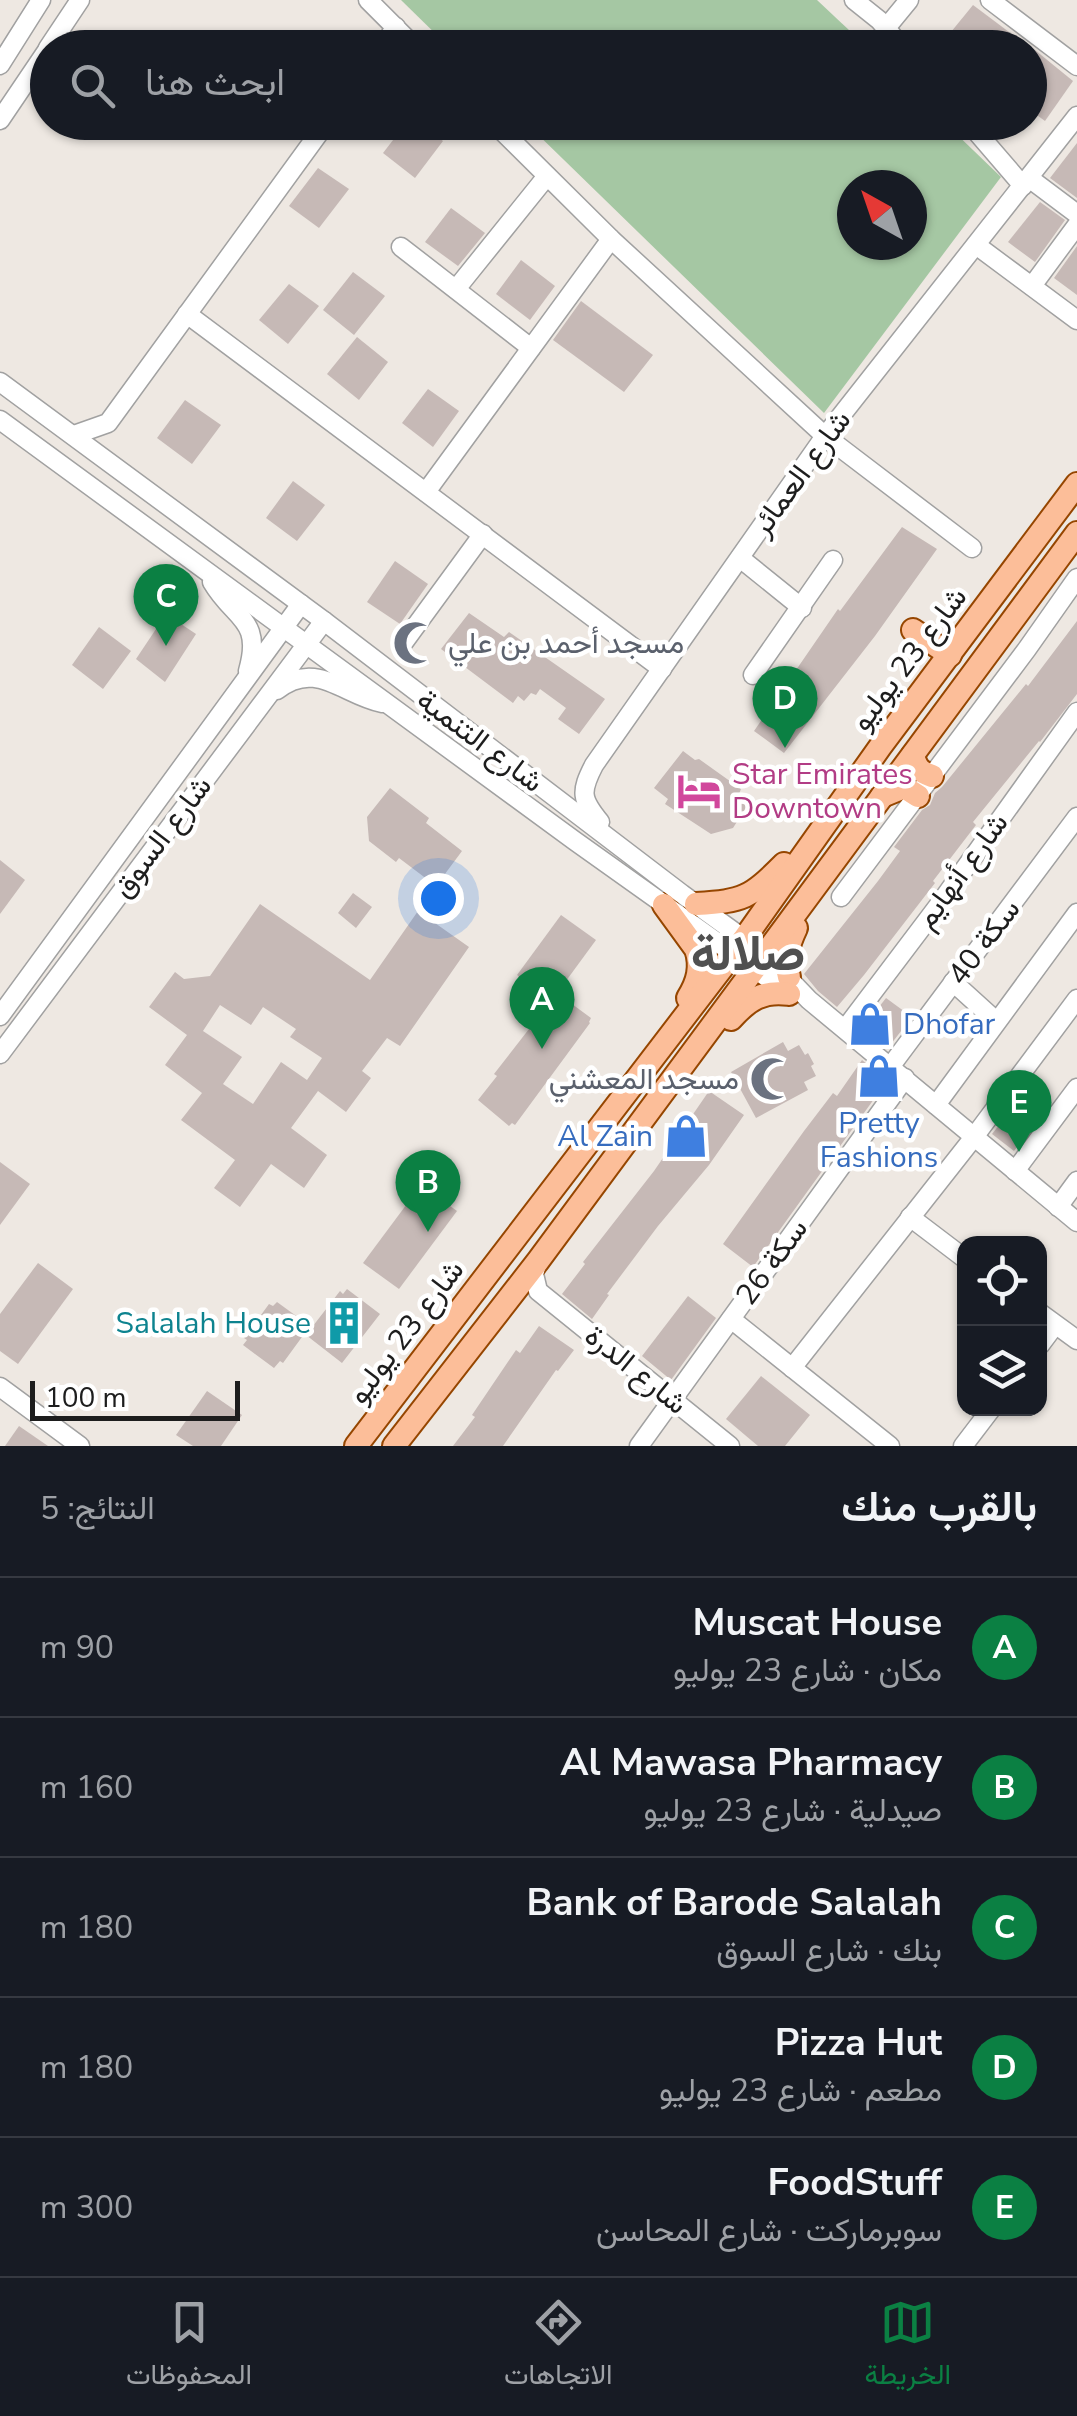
<!DOCTYPE html>
<html lang="ar">
<meta charset="utf-8">
<style>
:root{--surface:#171b24;--page:#242831;--text:#f1f3f6;--muted:#9ea1a6;--line:#363941;--accent:#0b8043}
body{margin:0;font-family:"Nunito Sans",Vazirmatn,sans-serif;background:var(--page);color:var(--text);direction:rtl}
.controls{position:absolute;right:30px;bottom:30px;display:grid;overflow:hidden;border-radius:20px;box-shadow:0 2px 8px #0004}
.controls button{width:90px;height:90px;display:grid;place-items:center;padding:0;border:0;border-bottom:2px solid var(--line);background:var(--surface);color:var(--text);font:50px sans-serif}
.compass{position:absolute;left:837px;top:170px;width:90px;height:90px;border-radius:50%;background:var(--surface);box-shadow:0 2px 8px #0004;rotate:320deg}
.scale{position:absolute;left:30px;bottom:25px;width:210px;box-sizing:border-box;padding-left:10px;border:5px solid #1d1d1d;border-top:0;font-size:28px;line-height:35px;white-space:nowrap;color:#1d1d1d;-webkit-text-stroke:8px #fff;paint-order:stroke}
.you{position:absolute;left:438px;top:898px;width:35px;height:35px;margin:-25px;border:8px solid #fff;border-radius:50%;background:#1a73e8;box-shadow:0 0 0 15px #1a73e833}
.badge{display:grid;place-items:center;width:65px;height:65px;border-radius:50%;background:var(--accent);color:#fff;font-size:32px;font-weight:700}
.pin{position:absolute;translate:-50% -82px;filter:drop-shadow(0 2px 5px #0008)}
.pin::after{content:'';position:absolute;top:52px;width:35px;height:30px;background:inherit;clip-path:polygon(0 0,100% 0,50% 100%)}
.list{margin:0;padding:0;list-style:none}
h2{display:flex;justify-content:space-between;align-items:center;height:130px;margin:0;padding:0 40px;font-size:42px}
h2 small{font-size:32px;font-weight:400;color:var(--muted)}
.list li{display:grid;grid-template-columns:65px 1fr auto;gap:30px;align-items:center;box-sizing:border-box;height:140px;padding:0 40px;border-top:2px solid var(--line)}
.list b{display:block;font-size:38px;white-space:nowrap}
.list p{margin:0;font-size:32px;white-space:nowrap;color:var(--muted)}
.list em{font-size:32px;font-style:normal;color:var(--muted)}
.icon{flex:none;width:55px;height:55px;fill:none;stroke:currentColor;stroke-width:2;stroke-linecap:round;stroke-linejoin:round}
.map{position:relative;flex:none;width:1077px;height:1446px;overflow:hidden;direction:ltr}
.search{position:absolute;background:var(--surface);box-shadow:0 2px 8px #0004;left:30px;right:30px;top:30px;height:110px;display:flex;align-items:center;gap:25px;box-sizing:border-box;padding:0 35px;border-radius:55px;color:var(--muted);font-size:38px}
.sheet{height:830px;background:var(--surface)}
nav{display:flex;justify-content:space-around;align-items:center;box-sizing:border-box;height:140px;border-top:2px solid var(--line);background:var(--surface);font-size:28px;color:var(--muted)}
nav a{display:grid;justify-items:center;gap:5px}
nav .on{color:var(--accent)}
.map>svg:first-child{display:block}
.cemetery{fill:#a5c7a3;fill-rule:evenodd}
.building{fill:#c6b9b6;fill-rule:evenodd}
.lines{fill:none;stroke-linecap:round;stroke-linejoin:round}
.minor-casing{stroke:#a1a1a1;stroke-width:21}
.major-casing{stroke:#964600;stroke-width:26}
.minor{stroke:#fff;stroke-width:18}
.major{stroke:#fcbe99;stroke-width:22}
.labels{text-anchor:middle;dominant-baseline:central;stroke-width:9;stroke-linejoin:round;paint-order:stroke}
.street-label{font-size:30px;fill:#1d1d1d;stroke:#fff}
.worship-label{font-size:30px;fill:#5b616d;stroke:#fff;text-anchor:start}
.hotel-label{font-size:30px;fill:#b23c85;stroke:#fff;text-anchor:start}
.shop-label{font-size:30px;fill:#366cbe;stroke:#fff;text-anchor:start}
.culture-label{font-size:30px;fill:#0d838f;stroke:#fff;text-anchor:end}
.town-label{font-size:50px;font-weight:bold;fill:#505050;stroke:#fff}
</style>
<div class="map">
<svg width="1077" height="1446" viewBox="0 0 1077 1446">
<rect width="100%" height="100%" fill="#eee8e2"/>
<g class="cemetery">
<path d="M401,0h416l50,47h-418z"/>
<path d="M526,123h419l56,54 -177,236zM852,185h60v60h-60z"/>
</g>
<g class="building">
<path d="M973,5l36,27 -12,16h-26l-20,-16z"/>
<path d="M1030,46l43,35 -28,40 -15,-11z"/>
<path d="M407,122h11l25,19 -28,37 -32,-25z"/>
<path d="M1077,143v55l-27,-20z"/>
<path d="M318,168l31,21 -30,39 -30,-22z"/>
<path d="M1040,202l25,18 -30,42 -27,-20z"/>
<path d="M451,208l34,25 -27,33 -33,-24z"/>
<path d="M1077,246v49l-23,-17z"/>
<path d="M521,260l34,26 -25,34 -34,-26z"/>
<path d="M353,272l32,24 -31,39 -31,-25z"/>
<path d="M289,284l30,22 -31,38 -29,-24z"/>
<path d="M581,301l72,54 -29,37 -71,-52z"/>
<path d="M357,337l31,25 -29,38 -32,-26z"/>
<path d="M428,389l31,22 -26,36 -31,-24z"/>
<path d="M185,400l36,25 -29,39 -35,-26z"/>
<path d="M293,481l32,24 -28,36 -31,-23z"/>
<path d="M902,527l35,22 -62,87 -91,117 -30,-22 84,-122 2,2z"/>
<path d="M395,561l33,23 -28,40 -33,-22z"/>
<path d="M469,613l35,24 5,-5 96,67 -26,35 -21,-15 8,-11 -26,-19 -4,6 -5,-2 -7,8 -6,-5 -5,7 -72,-54z"/>
<path d="M166,614l30,20 -31,48 -29,-23z"/>
<path d="M1077,621v73l-37,48 -1,-1 -66,81 3,3 -43,56 2,2 -71,92 -27,32 -19,-16 -14,-17 74,-93 22,-30 -6,-4 28,-37 8,-5 5,-12 7,-6 84,-103 2,2z"/>
<path d="M99,627l32,24 -28,38 -31,-24z"/>
<path d="M683,751l12,9 4,-1 42,30 -2,5 11,7 -17,27 -22,6 -46,-30 3,-5 -14,-11z"/>
<path d="M390,788l39,30 -3,5 36,28 -26,35 -37,-28 -3,4 -27,-21 -2,-24z"/>
<path d="M0,860l25,20 -25,34z"/>
<path d="M353,893l19,14 -16,21 -18,-15z"/>
<path d="M260,904l110,76 48,-69 51,36 -69,99 -13,-8 -25,33 9,7 -25,34 -28,-21 -27,37 36,27 -23,33 -33,-24 -31,43 -26,-19 21,-28 -54,-40 21,-27 -37,-28 22,-30 -38,-28 26,-35 9,7 26,-3zM220,1005l31,20 12,-18 33,22 -6,8 32,21 -15,22 -26,-18 -28,42 -30,-20 19,-27 -39,-26z"/>
<path d="M561,915l35,25 -44,60 -35,-25z"/>
<path d="M557,993l34,25 -2,4 1,1 -75,102 -3,-2 -3,3 -31,-26 19,-24 -3,-2z"/>
<path d="M886,998l26,19 -21,27 -26,-19z"/>
<path d="M783,1042l5,9 11,-6 6,10 3,-2 6,11 -3,2 5,10 -12,6 4,8 -52,28 -25,-46z"/>
<path d="M862,1060l25,21 -134,186 -30,-23 81,-113 29,-38 4,3z"/>
<path d="M709,1091l35,24 -35,50 -51,61 -51,68 2,1 -17,24 -30,-25 23,-30 -2,-2 71,-91z"/>
<path d="M1015,1105l21,17 -22,29 -22,-17z"/>
<path d="M0,1162l30,22 -30,41z"/>
<path d="M421,1185l36,26 -58,78 -36,-26z"/>
<path d="M38,1263l35,26 -55,75 -18,-13v-37z"/>
<path d="M347,1289l33,25 -38,49 -36,-28 34,-44 3,3z"/>
<path d="M688,1296l28,22 -45,62 -29,-24z"/>
<path d="M277,1302l33,24 -27,37 -3,-2 -6,7 -31,-23 4,-5 -3,-2 25,-34 4,2z"/>
<path d="M539,1326l35,24 -16,21 -2,-1 -53,76h-50l22,-29 -3,-2 44,-65 4,3z"/>
<path d="M761,1376l49,39 -25,31h-27l-32,-27z"/>
<path d="M207,1391l35,24 -21,31h-28l-17,-11z"/>
<path d="M19,1426l29,20h-43z"/>
</g>
<g class="lines">
<g class="minor-casing">
<g id="minor">
<path d="M368,0l48,48"/>
<path d="M854,0l25,20 24,28"/>
<path d="M990,0l87,66"/>
<path d="M886,28l23,-28"/>
<path d="M48,48l32,-48"/>
<path d="M381,48l15,-21"/>
<path d="M0,65l41,-65"/>
<path d="M0,120l48,-71"/>
<path d="M493,122l118,117 214,197 147,112"/>
<path d="M968,122l55,64"/>
<path d="M1029,178l48,36"/>
<path d="M976,245l101,75"/>
<path d="M401,247l130,101"/>
<path d="M1032,286l45,-61"/>
<path d="M456,289l91,-113"/>
<path d="M187,314l475,355"/>
<path d="M0,382l324,239 358,273 84,61 43,45 268,222"/>
<path d="M0,420l575,421 215,153"/>
<path d="M74,435l34,-12 219,-301"/>
<path d="M426,492l185,-253"/>
<path d="M740,558l62,50"/>
<path d="M212,582c22,38 51,36 36,89"/>
<path d="M404,642l79,-108"/>
<path d="M753,675l80,-115"/>
<path d="M277,690c39,-31 66,5 105,13"/>
<path d="M600,822c-19,-23 -20,-30 -6,-57l231,-329 252,-320"/>
<path d="M841,897l186,-248 50,-71"/>
<path d="M953,982l43,39"/>
<path d="M0,1016l301,-412"/>
<path d="M845,1029l93,-123 139,-194"/>
<path d="M0,1054l324,-433"/>
<path d="M890,1067l187,-250"/>
<path d="M936,1105l141,-192"/>
<path d="M1015,1171l62,-83"/>
<path d="M1058,1207l19,-26"/>
<path d="M910,1217l54,41"/>
<path d="M538,1261l-4,13 4,17 192,155"/>
<path d="M1040,1313l37,27"/>
<path d="M731,1319l159,127"/>
<path d="M1040,1345l15,-20"/>
<path d="M792,1368l182,-231 103,-138"/>
<path d="M0,1387l80,59"/>
<path d="M639,1446l266,-368"/>
<path d="M963,1446l29,-38"/>
</g>
</g>
<g class="major-casing">
<g id="major">
<path d="M913,630l37,25"/>
<path d="M913,755c3,13 7,17 19,21"/>
<path d="M882,796l22,-9 14,9"/>
<path d="M696,904c48,-3 54,-6 88,-40"/>
<path d="M664,905l32,44c6,18 2,33 -8,49"/>
<path d="M789,977c-5,-19 -1,-32 7,-49"/>
<path d="M731,1019c17,-19 32,-29 58,-25"/>
<path d="M356,1446l388,-507 136,-192 197,-263"/>
<path d="M394,1446l144,-185 539,-728"/>
</g>
</g>
<use href="#minor" class="minor"/>
<use href="#major" class="major"/>
</g>
<defs>
<g id="mosque-bare" transform="scale(3.45)"><path d="M3.5-4.9A6 6 0 1 0 3.5 4.9A5 5 0 1 1 3.5-4.9Z" fill="#6b7280" stroke="#fff" stroke-width="2.5" paint-order="stroke"/></g>
<g id="hotel-bare" transform="scale(3.45)"><path d="M-6-4.5h1.5V1H6V5H4.5V3h-9V5H-6ZM-4 0a1.8 1.8 0 1 1 3.6 0ZM.5 0V-2.5h3Q6-2.5 6 0Z" fill="#d1479c" stroke="#fff" stroke-width="2.5" paint-order="stroke"/></g>
<g id="shop-bare" transform="scale(3.45)"><path d="M-5-2.5h2.3a2.7 3.5 0 0 1 5.4 0H5L5.5 6h-11ZM-1.5-2.5h3a1.5 2.3 0 0 0-3 0Z" fill="#3f7fe0" stroke="#fff" stroke-width="2.5" paint-order="stroke"/></g>
<g id="building-bare" transform="scale(3.45)"><path d="M-4-6H4V6H1V3H-1V6H-4ZM-2.5-4.3h1.7v1.8h-1.7ZM.8-4.3h1.7v1.8H.8ZM-2.5-1h1.7V.8h-1.7ZM.8-1h1.7V.8H.8Z" fill="#0f9aa8" stroke="#fff" stroke-width="2.5" paint-order="stroke"/></g>
</defs>
<g fill-rule="evenodd">
<use href="#mosque-bare" x="415" y="643"/>
<use href="#hotel-bare" x="699" y="791"/>
<use href="#shop-bare" x="870" y="1024"/>
<use href="#shop-bare" x="879" y="1076"/>
<use href="#mosque-bare" x="772" y="1079"/>
<use href="#shop-bare" x="686" y="1136"/>
<use href="#building-bare" x="344" y="1323"/>
</g>
<g class="labels">
<g class="street-label">
<text transform="translate(801 473) rotate(-54)">شارع العمائر</text>
<text transform="translate(909 659) rotate(-53)">شارع 23 يوليو</text>
<text transform="translate(480 741) rotate(37)">شارع التنمية</text>
<text transform="translate(162 837) rotate(-53)">شارع السوق</text>
<text transform="translate(962 871) rotate(-54)">شارع أنهايم</text>
<text transform="translate(984 942) rotate(-53)">سكة 40</text>
<text transform="translate(772 1262) rotate(-54)">سكة 26</text>
<text transform="translate(406 1332) rotate(-53)">شارع 23 يوليو</text>
<text transform="translate(636 1370) rotate(39)">شارع الدرة</text>
</g>
<g class="worship-label">
<text x="448" y="643">مسجد أحمد بن علي</text>
<text x="739" y="1079" text-anchor="end">مسجد المعشني</text>
</g>
<g class="hotel-label">
<text x="732" y="774">Star Emirates<tspan x="732" dy="34">Downtown</tspan></text>
</g>
<g class="shop-label">
<text x="903" y="1024">Dhofar</text>
<text x="879" y="1123" text-anchor="middle">Pretty<tspan x="879" dy="34">Fashions</tspan></text>
<text x="653" y="1136" text-anchor="end">Al Zain</text>
</g>
<g class="culture-label">
<text x="311" y="1323">Salalah House</text>
</g>
<g class="town-label">
<text x="748" y="953">صلالة</text>
</g>
</g>
</svg>
<div class="controls">
<button><svg class="icon" aria-label="locate" viewBox="0 0 24 24"><circle cx="12" cy="12" r="6"/><path d="M12 2v4M12 18v4M2 12h4M18 12h4"/></svg></button>
<button><svg class="icon" aria-label="layers" viewBox="0 0 24 24"><path d="M12 4l9 5-9 5-9-5zM3 14l9 5 9-5"/></svg></button>
</div>
<svg class="compass" viewBox="-18 -18 36 36"><path d="M0-13l5 13h-10z" fill="#e53935"/><path d="M0 13l5-13h-10z" fill="#9ea1a6"/></svg>
<div class="scale">100 m</div>
<div class="you"></div>
<div class="pin badge" style="left:542px;top:1049px">A</div>
<div class="pin badge" style="left:428px;top:1232px">B</div>
<div class="pin badge" style="left:166px;top:646px">C</div>
<div class="pin badge" style="left:785px;top:748px">D</div>
<div class="pin badge" style="left:1019px;top:1152px">E</div>
<div class="search"><svg class="icon" aria-label="search" viewBox="0 0 24 24"><circle cx="10" cy="10" r="6"/><path d="M15 15l6 6"/></svg>ابحث هنا</div>
</div>
<section class="sheet">
<h2>بالقرب منك<small>النتائج: 5</small></h2>
<ul class="list">
<li><span class="badge">A</span><div><b>Muscat House</b><p>مكان · شارع 23 يوليو</p></div><em>90 m</em></li>
<li><span class="badge">B</span><div><b>Al Mawasa Pharmacy</b><p>صيدلية · شارع 23 يوليو</p></div><em>160 m</em></li>
<li><span class="badge">C</span><div><b>Bank of Barode Salalah</b><p>بنك · شارع السوق</p></div><em>180 m</em></li>
<li><span class="badge">D</span><div><b>Pizza Hut</b><p>مطعم · شارع 23 يوليو</p></div><em>180 m</em></li>
<li><span class="badge">E</span><div><b>FoodStuff</b><p>سوبرماركت · شارع المحاسن</p></div><em>300 m</em></li>
</ul>
</section>
<nav>
<a class="on"><svg class="icon" aria-label="map" viewBox="0 0 24 24"><path d="M3 6l6-2 6 2 6-2v14l-6 2-6-2-6 2zM9 4v14M15 6v14"/></svg>الخريطة</a>
<a><svg class="icon" aria-label="directions" viewBox="0 0 24 24"><path d="M12 3l9 9-9 9-9-9zM9 14v-3h6M13 9l2 2-2 2"/></svg>الاتجاهات</a>
<a><svg class="icon" aria-label="saved" viewBox="0 0 24 24"><path d="M7 4h10v16l-5-4-5 4z"/></svg>المحفوظات</a>
</nav>
